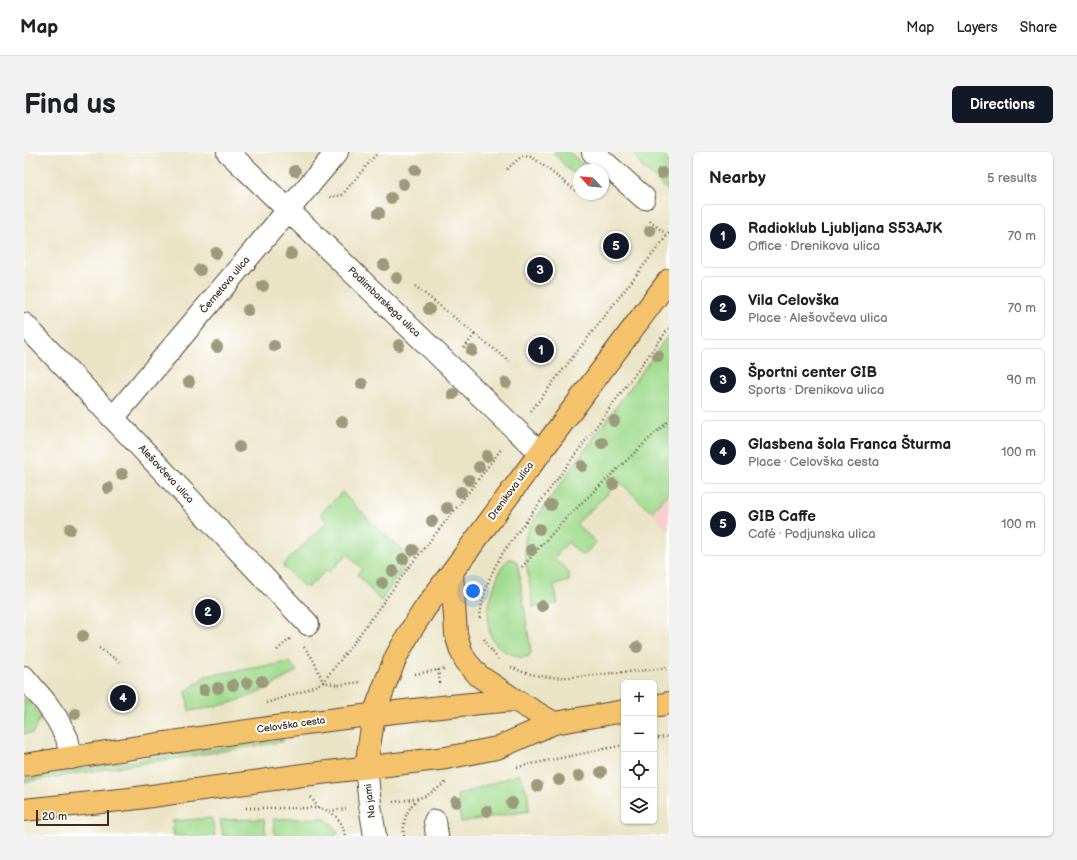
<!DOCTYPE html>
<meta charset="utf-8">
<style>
:root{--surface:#fff;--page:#f2f2f2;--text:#202124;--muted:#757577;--line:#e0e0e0;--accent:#111827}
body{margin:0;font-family:"Balsamiq Sans",sans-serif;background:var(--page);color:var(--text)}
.controls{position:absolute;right:12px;bottom:12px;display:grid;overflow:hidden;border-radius:6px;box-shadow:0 1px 3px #0004}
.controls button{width:36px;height:36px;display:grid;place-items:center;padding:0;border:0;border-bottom:1px solid var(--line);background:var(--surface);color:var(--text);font:20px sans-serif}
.compass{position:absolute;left:549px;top:12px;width:36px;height:36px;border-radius:50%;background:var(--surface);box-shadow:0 1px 3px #0004;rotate:296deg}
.scale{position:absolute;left:12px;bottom:10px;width:73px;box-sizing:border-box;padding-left:4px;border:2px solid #3b2a1e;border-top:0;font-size:11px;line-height:14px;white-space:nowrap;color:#3b2a1e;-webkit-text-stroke:3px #fff;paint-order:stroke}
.you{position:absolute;left:449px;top:439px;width:14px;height:14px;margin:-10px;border:3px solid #fff;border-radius:50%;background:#1a73e8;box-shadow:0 0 0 6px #1a73e833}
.badge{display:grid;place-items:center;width:26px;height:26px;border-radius:50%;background:var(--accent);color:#fff;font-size:13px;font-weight:700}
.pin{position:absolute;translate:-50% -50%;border:2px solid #fff;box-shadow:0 1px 4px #0006}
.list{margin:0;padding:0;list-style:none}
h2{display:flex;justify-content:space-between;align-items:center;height:52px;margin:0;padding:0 16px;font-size:17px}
h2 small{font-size:13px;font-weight:400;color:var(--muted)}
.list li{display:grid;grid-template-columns:26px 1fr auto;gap:12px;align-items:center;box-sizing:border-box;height:64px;margin:0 8px 8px;padding:0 8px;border:1px solid var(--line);border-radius:6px}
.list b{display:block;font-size:15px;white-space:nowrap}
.list p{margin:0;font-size:13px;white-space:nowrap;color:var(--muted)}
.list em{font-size:13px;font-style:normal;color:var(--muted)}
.icon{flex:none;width:22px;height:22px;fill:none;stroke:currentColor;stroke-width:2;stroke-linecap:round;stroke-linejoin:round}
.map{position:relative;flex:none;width:645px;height:684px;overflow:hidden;border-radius:6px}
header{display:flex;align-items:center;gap:24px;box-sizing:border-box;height:56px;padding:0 20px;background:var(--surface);border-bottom:1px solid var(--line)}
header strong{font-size:19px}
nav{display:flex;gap:22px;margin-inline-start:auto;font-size:14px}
.intro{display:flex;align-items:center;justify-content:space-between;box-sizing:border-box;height:96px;padding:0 24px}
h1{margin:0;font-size:28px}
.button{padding:10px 18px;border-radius:6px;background:var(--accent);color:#fff;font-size:14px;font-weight:700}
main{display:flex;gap:24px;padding:0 24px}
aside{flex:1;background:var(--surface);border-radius:6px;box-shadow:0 1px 3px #0004}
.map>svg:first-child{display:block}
.built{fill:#f7cfd0}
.green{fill:#a1db8e;stroke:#6e8256}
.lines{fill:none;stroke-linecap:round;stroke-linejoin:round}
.minor-casing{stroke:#554637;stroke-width:24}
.major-casing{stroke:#554637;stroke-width:24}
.path{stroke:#554637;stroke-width:2.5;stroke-dasharray:1 3;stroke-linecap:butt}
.minor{stroke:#fff;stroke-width:22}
.major{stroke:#f4c26a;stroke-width:22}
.tree{fill:#9b9b7c}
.labels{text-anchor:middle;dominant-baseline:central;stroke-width:4;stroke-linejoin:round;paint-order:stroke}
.street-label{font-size:10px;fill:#3b2a1e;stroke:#fff}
</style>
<header>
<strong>Map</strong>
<nav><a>Map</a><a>Layers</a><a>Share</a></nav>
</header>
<div class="intro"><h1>Find us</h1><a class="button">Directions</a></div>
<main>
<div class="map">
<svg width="645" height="684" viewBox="0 0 645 684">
<rect width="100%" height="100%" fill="#fff"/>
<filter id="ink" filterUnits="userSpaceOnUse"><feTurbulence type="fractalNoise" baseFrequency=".025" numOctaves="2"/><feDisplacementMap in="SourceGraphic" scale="8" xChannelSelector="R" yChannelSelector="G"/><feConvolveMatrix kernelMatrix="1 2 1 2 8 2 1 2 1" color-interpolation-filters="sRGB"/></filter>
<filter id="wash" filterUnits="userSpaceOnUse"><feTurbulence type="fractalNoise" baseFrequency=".012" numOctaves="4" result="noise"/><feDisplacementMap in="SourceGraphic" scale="16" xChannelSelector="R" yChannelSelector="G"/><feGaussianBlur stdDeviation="0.9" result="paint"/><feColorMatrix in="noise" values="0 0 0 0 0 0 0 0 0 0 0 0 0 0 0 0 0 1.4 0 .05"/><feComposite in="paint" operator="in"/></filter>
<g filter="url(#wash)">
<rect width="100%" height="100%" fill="#eae4c6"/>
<path class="built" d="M645,341v38l-18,-19z"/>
<g class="green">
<path d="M529,0h16l20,18h-10v5l-9,-4z"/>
<path d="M609,0h32l4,3v36l-29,-26z"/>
<path d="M645,182v29l-2,3 2,3v124l-18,19 -31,-30 -44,42 20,18 -13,14 -15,-14 -14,16 15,14v9l-15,4 4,19 -25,3 -8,-51v-17l5,-13z"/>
<path d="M318,340l33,34 35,31 -29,44 -24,-27 5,-5 -14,-15 -19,18 -2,-2 -19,17 -5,-1 -20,-20 2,-3 42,-41 -7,-8z"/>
<path d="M485,407h3l5,3 1,4 13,86 -2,4c-7,3 -11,1 -18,-2 -30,-11 -25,-43 -17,-67 3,-10 7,-22 15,-28z"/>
<path d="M265,510l8,9c-22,13 -45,27 -71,33 -12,3 -24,5 -37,7l-3,-20 20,-15z"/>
<path d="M0,545l17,19 -8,17 -9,1z"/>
<path d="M259,587v3l-171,26 -88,14v-3l87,-15z"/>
<path d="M495,622l9,20 1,17 -68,11 -4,-27z"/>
<path d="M188,666l3,18h-41l-2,-15z"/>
<path d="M300,666l8,6 6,9 -2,3h-61l-2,-17z"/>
<path d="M240,667l2,17h-43l-3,-16z"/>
</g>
</g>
<g filter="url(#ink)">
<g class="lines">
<g class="minor-casing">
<g id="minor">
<path d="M204,0l312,301"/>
<path d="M569,0l51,46"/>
<path d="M0,172l284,300"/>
<path d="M89,266l224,-266"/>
<path d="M0,525l22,26 11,16 10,19 4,20"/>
<path d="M342,615l4,38 5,31"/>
<path d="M411,669l2,15"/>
</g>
</g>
<g class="major-casing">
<g id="major">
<path d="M428,420l4,62 5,17 5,10 13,15 36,24 39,23"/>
<path d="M630,554l15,-3"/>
<path d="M0,613c163,-26 327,-51 491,-65"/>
<path d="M342,615l8,-53 13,-35 9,-22 15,-27 15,-23 114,-154 129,-173"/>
<path d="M0,658l106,-11 173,-24 143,-17 51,-10 57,-25 70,-12"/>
</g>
</g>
<g class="path">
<path d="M483,17l15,-13 10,1 47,36"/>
<path d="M306,45l12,-2 36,-43"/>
<path d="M626,69l17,14"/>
<path d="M391,134l94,75"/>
<path d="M440,196l11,-14"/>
<path d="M507,259l138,-178"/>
<path d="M498,415l45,-50 102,-97"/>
<path d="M456,466c2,-25 11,-46 24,-67l165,-223"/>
<path d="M460,487l4,7 10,13"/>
<path d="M280,495l9,12 10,23"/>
<path d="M75,496l21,14"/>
<path d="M253,498l14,-12"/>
<path d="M487,515c30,15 62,10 94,7 21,-2 43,-4 64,-6"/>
<path d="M414,518l2,13"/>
<path d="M391,522l29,-5"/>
<path d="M299,530l15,3 23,-3"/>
<path d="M242,551l38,-12 11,-5 8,-4 26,-33 60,-82 49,-61 44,-58"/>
<path d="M630,587l15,-3"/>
<path d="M493,615l107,-22"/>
<path d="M287,645l7,11"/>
<path d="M369,650l26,-4 7,-2 21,-14"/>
<path d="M222,656h72l11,3 17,-2"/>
<path d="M305,660c10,5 14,13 16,24"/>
<path d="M380,684c-2,-14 3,-28 14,-37"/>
</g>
<use href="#minor" class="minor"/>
<use href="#major" class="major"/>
</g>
<g class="tree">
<circle cx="391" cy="18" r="6"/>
<circle cx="271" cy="19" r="6"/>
<circle cx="638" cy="21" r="6"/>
<circle cx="379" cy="32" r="6"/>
<circle cx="367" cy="46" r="6"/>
<circle cx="355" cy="61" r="6"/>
<circle cx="626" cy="79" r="6"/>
<circle cx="192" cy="101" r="6"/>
<circle cx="267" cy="102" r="6"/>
<circle cx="360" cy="113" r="6"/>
<circle cx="176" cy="118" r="6"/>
<circle cx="373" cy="126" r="6"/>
<circle cx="239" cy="134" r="6"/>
<circle cx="405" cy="157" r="6"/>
<circle cx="224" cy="158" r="6"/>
<circle cx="375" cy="193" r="6"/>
<circle cx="250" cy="194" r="6"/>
<circle cx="193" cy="195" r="6"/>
<circle cx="448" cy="199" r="6"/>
<circle cx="634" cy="204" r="6"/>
<circle cx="165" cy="230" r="6"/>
<circle cx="482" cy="231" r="6"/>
<circle cx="338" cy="232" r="6"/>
<circle cx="429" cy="242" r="6"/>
<circle cx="590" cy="269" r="6"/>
<circle cx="318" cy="270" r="6"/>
<circle cx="578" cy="291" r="6"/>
<circle cx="215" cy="295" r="6"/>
<circle cx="463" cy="304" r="6"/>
<circle cx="558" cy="314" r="6"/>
<circle cx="455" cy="315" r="6"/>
<circle cx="98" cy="322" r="6"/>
<circle cx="445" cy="328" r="6"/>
<circle cx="589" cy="332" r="6"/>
<circle cx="84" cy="336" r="6"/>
<circle cx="437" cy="340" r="6"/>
<circle cx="527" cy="353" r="6"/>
<circle cx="423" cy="356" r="6"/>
<circle cx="408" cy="369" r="6"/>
<circle cx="46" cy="377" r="6"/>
<circle cx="515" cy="377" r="6"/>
<circle cx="389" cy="398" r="6"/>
<circle cx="507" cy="398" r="6"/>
<circle cx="379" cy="407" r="6"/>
<circle cx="369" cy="419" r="6"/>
<circle cx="358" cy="431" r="6"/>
<circle cx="518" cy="454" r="6"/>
<circle cx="59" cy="484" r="6"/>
<circle cx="613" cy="495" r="6"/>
<circle cx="238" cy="529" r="6"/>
<circle cx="223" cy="531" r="6"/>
<circle cx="209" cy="533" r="6"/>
<circle cx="194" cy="536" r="6"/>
<circle cx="180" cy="538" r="6"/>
<circle cx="51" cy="562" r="6"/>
<circle cx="577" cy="620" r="6"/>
<circle cx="555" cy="624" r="6"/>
<circle cx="535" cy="628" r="6"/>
<circle cx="513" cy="634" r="6"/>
<circle cx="432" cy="650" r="6"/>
<circle cx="488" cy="651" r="6"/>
<circle cx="463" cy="659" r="6"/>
</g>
</g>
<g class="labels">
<g class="street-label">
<text transform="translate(201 133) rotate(-50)">Černetova ulica</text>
<text transform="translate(360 150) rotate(44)">Podlimbarskega ulica</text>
<text transform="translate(142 322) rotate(47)">Alešovčeva ulica</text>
<text transform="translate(487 339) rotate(-54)">Drenikova ulica</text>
<text transform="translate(267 573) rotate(-8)">Celovška cesta</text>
<text transform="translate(346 649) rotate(-97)">Na jami</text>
</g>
</g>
</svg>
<div class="controls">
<button>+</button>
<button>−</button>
<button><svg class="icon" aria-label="locate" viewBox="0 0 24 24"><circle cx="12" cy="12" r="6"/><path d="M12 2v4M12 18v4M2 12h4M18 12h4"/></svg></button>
<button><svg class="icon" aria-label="layers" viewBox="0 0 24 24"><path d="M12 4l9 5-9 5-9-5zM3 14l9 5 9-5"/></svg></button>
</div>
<svg class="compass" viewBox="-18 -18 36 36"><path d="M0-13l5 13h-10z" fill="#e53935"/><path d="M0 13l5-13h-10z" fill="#757577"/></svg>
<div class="scale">20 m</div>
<div class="you"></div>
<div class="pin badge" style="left:517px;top:198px">1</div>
<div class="pin badge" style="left:184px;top:460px">2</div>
<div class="pin badge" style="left:516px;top:118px">3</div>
<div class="pin badge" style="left:99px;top:546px">4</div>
<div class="pin badge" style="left:592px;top:94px">5</div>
</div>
<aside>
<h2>Nearby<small>5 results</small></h2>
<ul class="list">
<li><span class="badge">1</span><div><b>Radioklub Ljubljana S53AJK</b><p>Office · Drenikova ulica</p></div><em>70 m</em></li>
<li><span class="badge">2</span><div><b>Vila Celovška</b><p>Place · Alešovčeva ulica</p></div><em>70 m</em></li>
<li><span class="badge">3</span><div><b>Športni center GIB</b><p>Sports · Drenikova ulica</p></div><em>90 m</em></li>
<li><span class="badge">4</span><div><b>Glasbena šola Franca Šturma</b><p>Place · Celovška cesta</p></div><em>100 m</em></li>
<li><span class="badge">5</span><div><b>GIB Caffe</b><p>Café · Podjunska ulica</p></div><em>100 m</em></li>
</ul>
</aside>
</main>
